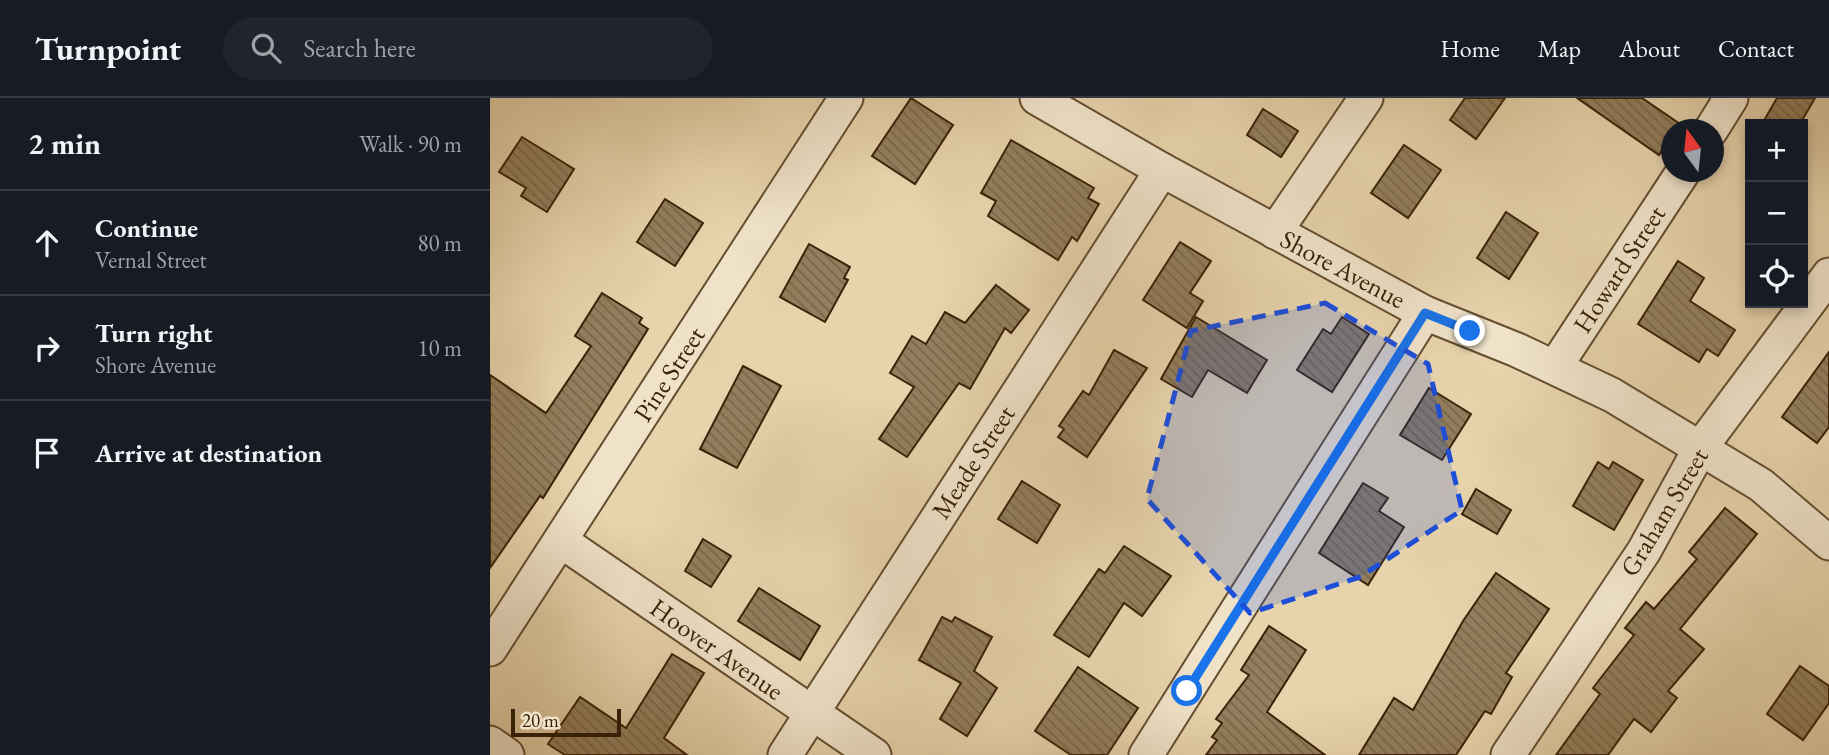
<!DOCTYPE html>
<meta charset="utf-8">
<style>
:root{--surface:#171b24;--page:#20242c;--text:#f1f3f6;--muted:#9ea1a6;--line:#363941}
body{margin:0;font-family:"EB Garamond",serif;background:var(--page);color:var(--text)}
.controls{position:absolute;right:21px;top:21px;display:grid;overflow:hidden;border-radius:0px;box-shadow:0 4px 10px #0003}
.controls button{width:63px;height:63px;display:grid;place-items:center;padding:0;border:0;border-bottom:2px solid var(--line);background:var(--surface);color:var(--text);font:35px sans-serif}
.compass{position:absolute;left:1171px;top:21px;width:63px;height:63px;border-radius:50%;background:var(--surface);box-shadow:0 4px 10px #0003;rotate:345deg}
.scale{position:absolute;left:21px;bottom:18px;width:110px;box-sizing:border-box;padding-left:7px;border:4px solid #392207;border-top:0;font-size:19px;line-height:24px;white-space:nowrap;color:#392207;-webkit-text-stroke:5px #efe2c9;paint-order:stroke}
.stop{position:absolute;width:21px;height:21px;margin:-16px;border:5px solid #1a73e8;border-radius:50%;background:#fff}
.stop.end{background:#1a73e8;border-color:#fff;box-shadow:0 2px 7px #0008}
.list{margin:0;padding:0;list-style:none}
h2{display:flex;justify-content:space-between;align-items:center;height:91px;margin:0;padding:0 28px;font-size:30px}
h2 small{font-size:23px;font-weight:400;color:var(--muted)}
.list li{display:grid;grid-template-columns:46px 1fr auto;gap:21px;align-items:center;box-sizing:border-box;height:105px;padding:0 28px;border-top:2px solid var(--line)}
.list b{display:block;font-size:26px;white-space:nowrap}
.list p{margin:0;font-size:23px;white-space:nowrap;color:var(--muted)}
.list em{font-size:23px;font-style:normal;color:var(--muted)}
.icon{flex:none;width:38px;height:38px;fill:none;stroke:currentColor;stroke-width:2;stroke-linecap:round;stroke-linejoin:round}
.map{position:relative;flex:none;width:1339px;height:657px;overflow:hidden}
header{display:flex;align-items:center;gap:42px;box-sizing:border-box;height:98px;padding:0 35px;background:var(--surface);border-bottom:2px solid var(--line)}
header strong{font-size:33px}
nav{display:flex;gap:38px;margin-inline-start:auto;font-size:24px}
.search{width:490px;height:63px;background:var(--page);display:flex;align-items:center;gap:18px;box-sizing:border-box;padding:0 24px;border-radius:38px;color:var(--muted);font-size:26px}
main{display:flex}
aside{flex:1;background:var(--surface)}
.map>svg:first-child{display:block}
.building{fill:url(#building-back-hatch);stroke:#392207;stroke-width:2}
.lines{fill:none;stroke-linecap:round;stroke-linejoin:round}
.street-casing{stroke:#644e30;stroke-width:37}
.street{stroke:#efe2c9;stroke-width:33}
.route{stroke:#1a73e8;stroke-width:9}
.marked{fill:#1d4ed8;fill-opacity:0.2;stroke:#1d4ed8;stroke-width:5;stroke-dasharray:14 9;stroke-linejoin:round}
.labels{text-anchor:middle;dominant-baseline:central;stroke-width:5;stroke-linejoin:round;paint-order:stroke}
.street-label{font-size:26px;fill:#392207;stroke:#efe2c9}
</style>
<header>
<strong>Turnpoint</strong>
<div class="search"><svg class="icon" aria-label="search" viewBox="0 0 24 24"><circle cx="10" cy="10" r="6"/><path d="M15 15l6 6"/></svg>Search here</div>
<nav><a>Home</a><a>Map</a><a>About</a><a>Contact</a></nav>
</header>
<main>
<aside>
<h2>2 min<small>Walk · 90 m</small></h2>
<ul class="list">
<li><svg class="icon" aria-label="ahead" viewBox="0 0 24 24"><path d="M12 20V5M6 11l6-6 6 6"/></svg><div><b>Continue</b><p>Vernal Street</p></div><em>80 m</em></li>
<li><svg class="icon" aria-label="right" viewBox="0 0 24 24"><path d="M7 20v-9h11M14 6l5 5-5 5"/></svg><div><b>Turn right</b><p>Shore Avenue</p></div><em>10 m</em></li>
<li><svg class="icon" aria-label="arrive" viewBox="0 0 24 24"><path d="M6 21V4h12l-3 4 3 4H6"/></svg><div><b>Arrive at destination</b></div></li>
</ul>
</aside>
<div class="map">
<svg width="1339" height="657" viewBox="0 0 1339 657">
<defs>
<pattern id="building-back-hatch" width="6" height="6" patternUnits="userSpaceOnUse" patternTransform="scale(1.75)"><rect width="6" height="6" fill="#937e5d"/><path d="M-1 5l2 2M0 0l6 6M5-1l2 2" fill="none" stroke="#79674b"/></pattern>
</defs>
<rect width="100%" height="100%" fill="#e7d3ac"/>
<filter id="stains"><feTurbulence type="fractalNoise" baseFrequency=".00286" numOctaves="4"/><feColorMatrix values="0 0 0 0 .2 0 0 0 0 .09 0 0 0 0 .02 0 0 0 .5 -.17"/></filter>
<radialGradient id="worn" r=".72"><stop offset=".6" stop-color="#630" stop-opacity="0"/><stop offset="1" stop-color="#630" stop-opacity=".3"/></radialGradient>
<g class="building">
<path d="M421,0l42,27 -38,59 -43,-28z"/>
<path d="M975,0h40l-29,41 -26,-19z"/>
<path d="M1087,0h65l38,26 -9,6v6l-12,19z"/>
<path d="M1287,0h38l-15,26h-38z"/>
<path d="M773,11l35,22 -17,26 -34,-22z"/>
<path d="M32,39l52,32 -27,43 -26,-16 5,-8 -27,-16z"/>
<path d="M521,42l83,48 -6,10 11,6 -22,37 -5,-4 -14,23 -70,-44 8,-15 -15,-8z"/>
<path d="M914,47l37,25 -33,48 -37,-25z"/>
<path d="M175,101l38,24 -28,43 -38,-24z"/>
<path d="M1016,114l32,21 -29,46 -32,-21z"/>
<path d="M690,144l31,19 -21,32 13,8 -16,27 -44,-28z"/>
<path d="M319,146l41,23 -6,11 4,2 -23,42 -45,-25z"/>
<path d="M1188,163l26,17 -14,23 45,29 -17,26 -11,-7 -8,13 -61,-38z"/>
<path d="M506,187l33,25 -18,23 -6,-5 -35,61 -11,-6 -52,74 -28,-18 35,-52 -24,-14 22,-37 14,8 19,-32 20,11z"/>
<path d="M112,195l40,25 -3,5 9,6 -105,169 -3,-2 -50,72v-193l56,38 45,-67 -16,-10z"/>
<path d="M706,219l71,43 -20,33 -39,-23 -16,27 -31,-18z"/>
<path d="M852,219l27,17 -37,58 -35,-22 26,-41 8,5z"/>
<path d="M624,252l33,18 -60,89 -29,-20 6,-8 -5,-3 24,-35 6,4z"/>
<path d="M1339,254v75l-12,16 -35,-26z"/>
<path d="M253,268l38,20 -44,82 -37,-19z"/>
<path d="M939,290l42,26 -29,46 -42,-25z"/>
<path d="M1108,364l11,7 4,-7 30,18 -29,50 -41,-24z"/>
<path d="M532,383l38,24 -23,38 -39,-24z"/>
<path d="M873,385l25,15 -9,13 25,16 -36,58 -49,-32z"/>
<path d="M986,391l35,21 -14,24 -35,-20z"/>
<path d="M1235,410l32,26 -77,95 24,20 -36,42 9,7 -26,34 -17,-13 -26,36h-52l44,-61 -7,-6 41,-53 -9,-7 21,-26 8,7 43,-50 -8,-7z"/>
<path d="M213,441l28,17 -20,31 -26,-16z"/>
<path d="M634,448l47,30 -29,40 -18,-13 -35,54 -35,-22 45,-66 6,4z"/>
<path d="M1006,475l53,36 -43,64 6,4 -21,37 -6,-3 -29,44h-97l35,-57 19,12 50,-89z"/>
<path d="M269,490l61,38 -20,34 -62,-39z"/>
<path d="M452,519l10,5 3,-5 37,20 -18,34 23,17 -30,48 -27,-17 21,-36 -42,-23z"/>
<path d="M779,528l37,24 -39,62 58,43h-119l11,-15 -5,-3 10,-14 -6,-4 33,-44 -8,-5z"/>
<path d="M182,556l32,19 -40,65 23,17h-122l-17,-11 32,-47 46,31z"/>
<path d="M1310,568l29,20v17l-26,37 -36,-26z"/>
<path d="M588,569l60,41 -31,47h-36l-36,-24z"/>
</g>
<g class="lines">
<g class="street-casing">
<g id="street">
<path d="M547,0l125,72 263,143 92,37 95,45 149,90 68,58"/>
<path d="M1221,32l20,-32"/>
<path d="M785,134l91,-134"/>
<path d="M1065,269l128,-195"/>
<path d="M71,443l313,214"/>
<path d="M0,551l356,-551"/>
<path d="M0,645l17,12"/>
<path d="M295,657l377,-585"/>
<path d="M656,657l279,-442"/>
<path d="M1018,657l136,-204 57,-104 128,-172"/>
</g>
</g>
<use href="#street" class="street"/>
</g>
<g class="lines">
<path class="route" d="M697,593l238,-378 45,18"/>
</g>
<path class="marked" d="M835,205l103,61 34,146 -102,67 -110,36 -103,-114 44,-168z"/>
<g class="labels">
<g class="street-label">
<text transform="translate(853 171) rotate(28)">Shore Avenue</text>
<text transform="translate(1129 171) rotate(-57)">Howard Street</text>
<text transform="translate(179 276) rotate(-57)">Pine Street</text>
<text transform="translate(483 364) rotate(-57)">Meade Street</text>
<text transform="translate(1174 414) rotate(-59)">Graham Street</text>
<text transform="translate(227 551) rotate(35)">Hoover Avenue</text>
</g>
</g>
<rect width="100%" height="100%" filter="url(#stains)"/>
<rect width="100%" height="100%" fill="url(#worn)"/>
</svg>
<div class="controls">
<button>+</button>
<button>−</button>
<button><svg class="icon" aria-label="locate" viewBox="0 0 24 24"><circle cx="12" cy="12" r="6"/><path d="M12 2v4M12 18v4M2 12h4M18 12h4"/></svg></button>
</div>
<svg class="compass" viewBox="-18 -18 36 36"><path d="M0-13l5 13h-10z" fill="#e53935"/><path d="M0 13l5-13h-10z" fill="#9ea1a6"/></svg>
<div class="scale">20 m</div>
<div class="stop" style="left:697px;top:593px"></div>
<div class="stop end" style="left:980px;top:233px"></div>
</div>
</main>
